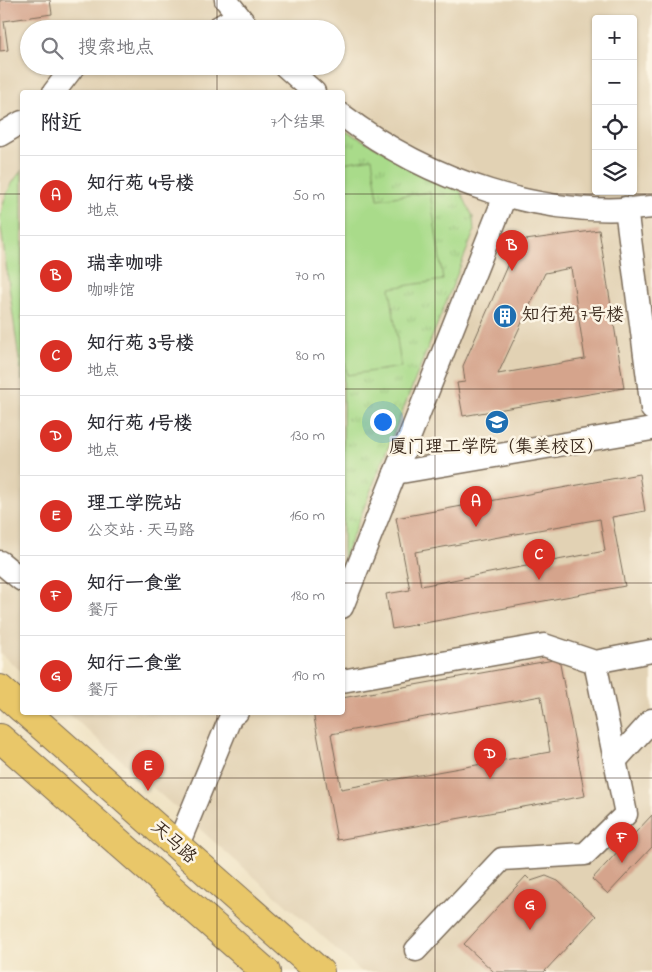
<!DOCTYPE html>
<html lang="zh">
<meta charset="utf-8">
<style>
:root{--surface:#fff;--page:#f2f2f3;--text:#2b2b33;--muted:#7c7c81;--line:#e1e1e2;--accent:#d93025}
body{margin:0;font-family:"Indie Flower","LXGW WenKai TC",sans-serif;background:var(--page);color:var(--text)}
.controls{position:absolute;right:15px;top:15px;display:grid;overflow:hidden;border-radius:5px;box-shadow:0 1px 4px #0004}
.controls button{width:45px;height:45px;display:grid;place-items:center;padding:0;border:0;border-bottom:1px solid var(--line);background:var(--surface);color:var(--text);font:25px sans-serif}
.you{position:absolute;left:382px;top:421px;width:18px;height:18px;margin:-12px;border:4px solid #fff;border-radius:50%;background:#1a73e8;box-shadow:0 0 0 8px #1a73e833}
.badge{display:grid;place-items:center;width:32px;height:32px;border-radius:50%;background:var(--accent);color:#fff;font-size:16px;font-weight:700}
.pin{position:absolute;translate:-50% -41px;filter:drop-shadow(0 1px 2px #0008)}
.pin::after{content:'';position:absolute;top:26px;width:18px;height:15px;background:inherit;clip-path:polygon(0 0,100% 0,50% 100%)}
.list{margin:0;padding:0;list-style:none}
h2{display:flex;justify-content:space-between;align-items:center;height:65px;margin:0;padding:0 20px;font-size:21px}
h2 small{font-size:16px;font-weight:400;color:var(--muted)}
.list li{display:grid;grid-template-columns:32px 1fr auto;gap:15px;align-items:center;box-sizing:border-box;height:80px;padding:0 20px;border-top:1px solid var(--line)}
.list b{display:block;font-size:19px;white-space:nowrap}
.list p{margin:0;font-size:16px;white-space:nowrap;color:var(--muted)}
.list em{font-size:16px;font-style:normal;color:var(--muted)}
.icon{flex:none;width:28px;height:28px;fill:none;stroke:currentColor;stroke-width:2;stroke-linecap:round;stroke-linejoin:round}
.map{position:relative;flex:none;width:652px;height:972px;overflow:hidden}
.search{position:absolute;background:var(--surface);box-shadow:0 1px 4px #0004;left:20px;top:20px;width:325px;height:55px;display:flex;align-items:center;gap:12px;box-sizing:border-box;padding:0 18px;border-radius:28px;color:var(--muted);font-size:19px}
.panel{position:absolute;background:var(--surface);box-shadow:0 1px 4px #0004;left:20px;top:90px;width:325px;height:625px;border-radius:5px}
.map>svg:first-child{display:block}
.built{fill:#e2d2b4;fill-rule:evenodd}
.grass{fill:url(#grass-tufts);stroke:#728254}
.pitch{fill:#a9db8a;stroke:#728254}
.building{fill:#d5a48c;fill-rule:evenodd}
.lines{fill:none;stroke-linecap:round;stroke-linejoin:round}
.minor-casing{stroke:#7a6b58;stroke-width:25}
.major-casing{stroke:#7a6b58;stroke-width:30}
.minor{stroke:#fff;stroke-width:22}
.major{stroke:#e9c769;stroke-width:28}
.grid{fill:none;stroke:#3b2a1e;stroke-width:1;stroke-opacity:0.55}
.labels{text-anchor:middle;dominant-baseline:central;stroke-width:5;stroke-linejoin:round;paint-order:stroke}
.poi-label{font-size:18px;fill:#3b2a1e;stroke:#fcf5e5;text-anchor:start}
.street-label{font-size:18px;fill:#3b2a1e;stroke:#fcf5e5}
</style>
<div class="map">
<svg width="652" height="972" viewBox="0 0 652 972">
<defs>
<pattern id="grass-tufts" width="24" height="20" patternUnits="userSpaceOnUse" patternTransform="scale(1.25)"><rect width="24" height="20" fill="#a9db8a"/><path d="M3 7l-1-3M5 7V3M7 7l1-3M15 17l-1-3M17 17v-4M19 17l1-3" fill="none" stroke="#92bc77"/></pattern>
</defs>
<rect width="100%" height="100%" fill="#fcf5e5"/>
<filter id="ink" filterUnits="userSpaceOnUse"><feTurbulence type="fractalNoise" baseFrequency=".02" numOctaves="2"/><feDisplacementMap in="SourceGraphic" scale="10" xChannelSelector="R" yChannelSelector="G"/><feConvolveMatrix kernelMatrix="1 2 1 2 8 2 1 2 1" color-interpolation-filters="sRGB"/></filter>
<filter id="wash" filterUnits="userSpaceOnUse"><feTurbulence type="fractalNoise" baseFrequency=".0096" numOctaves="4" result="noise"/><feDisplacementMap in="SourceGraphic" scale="20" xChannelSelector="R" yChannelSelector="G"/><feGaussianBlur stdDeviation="1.12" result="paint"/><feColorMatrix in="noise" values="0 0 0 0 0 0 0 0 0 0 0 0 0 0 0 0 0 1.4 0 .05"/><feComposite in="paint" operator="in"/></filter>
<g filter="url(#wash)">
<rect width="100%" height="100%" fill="#f0e3c4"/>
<path class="built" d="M0,0h652v972h-290l-294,-259 274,-1v-620h-320v580l-22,-19zM596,19h37v172h-37zM29,29h307v37h-307z"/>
<path class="grass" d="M343,130l117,60 13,27 1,15 -131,328z"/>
<g class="pitch">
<path d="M372,158l6,41 52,-7 13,88 -53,8 11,79 -54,8 -5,-33 1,-179z"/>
<path d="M22,170v211l-22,-161c3,-21 9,-35 22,-50z"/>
</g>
<g id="blocks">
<g class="building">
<path d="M0,0h50l2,14 -48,7 4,29 -8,1z"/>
<path d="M599,230l25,158 -161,28 -6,-33 8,-1 -2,-16 55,-125zM571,268l14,91 -87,15 47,-101z"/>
<path d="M639,474l6,37 -33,6 13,69 -233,43 -6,-35 24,-4 -14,-72zM600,519l5,32 -184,35 -6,-34z"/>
<path d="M559,659l26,137 -248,44 -24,-128h29v-14zM541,696l9,56 -209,37 -10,-55z"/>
<path d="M652,815v32l-44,47 -16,-15z"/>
<path d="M526,876l5,5 15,-5 12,5 38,35 -52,56h-50l-30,-28z"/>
</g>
</g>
</g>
<g filter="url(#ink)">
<use href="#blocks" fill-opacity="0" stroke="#7a6b58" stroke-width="1"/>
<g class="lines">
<g class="minor-casing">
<g id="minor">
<path d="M226,0l23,29"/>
<path d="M216,29l22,-13"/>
<path d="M285,66l29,26"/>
<path d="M54,92l20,-26"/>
<path d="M342,115c87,66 201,105 310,92"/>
<path d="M0,135l22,-13"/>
<path d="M626,208l26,201"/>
<path d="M395,473l257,-44"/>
<path d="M0,562l22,18"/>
<path d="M342,607l163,-411"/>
<path d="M342,681l202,-36 51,17 57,-11"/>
<path d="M615,761l37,-41"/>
<path d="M177,847l54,-131 6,-4"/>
<path d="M416,950l86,-91 83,-5 41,-40 -31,-152"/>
</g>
</g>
<g class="major-casing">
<g id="major">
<path d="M0,689l22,20"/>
<path d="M26,712l294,260"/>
<path d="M0,738l266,234"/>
</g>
</g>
<use href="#minor" class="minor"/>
<use href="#major" class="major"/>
</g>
</g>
<path class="grid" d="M217,0v29M435,0v972M217,66v26M0,194h22M342,194h310M0,389h22M342,389h310M0,583h22M342,583h310M217,712v260M0,778h652"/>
<defs>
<g id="building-disc" transform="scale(1.25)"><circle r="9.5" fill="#1f6fb2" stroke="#fcf5e5"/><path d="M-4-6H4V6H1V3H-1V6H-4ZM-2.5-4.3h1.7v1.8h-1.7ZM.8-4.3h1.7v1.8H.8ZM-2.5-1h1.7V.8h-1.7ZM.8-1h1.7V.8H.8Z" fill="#fff"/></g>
<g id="university-disc" transform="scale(1.25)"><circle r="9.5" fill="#1f6fb2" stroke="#fcf5e5"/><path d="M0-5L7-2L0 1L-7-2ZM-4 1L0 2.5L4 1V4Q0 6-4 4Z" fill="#fff"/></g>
</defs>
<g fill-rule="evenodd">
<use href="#building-disc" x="505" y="316"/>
<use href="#university-disc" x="497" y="422"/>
</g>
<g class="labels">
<g class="poi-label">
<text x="522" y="316">知行苑 7号楼</text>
<text x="497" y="448" text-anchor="middle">厦门理工学院（集美校区）</text>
</g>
<g class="street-label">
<text transform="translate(173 843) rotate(42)">天马路</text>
</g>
</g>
</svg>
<div class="controls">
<button>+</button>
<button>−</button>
<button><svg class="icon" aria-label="locate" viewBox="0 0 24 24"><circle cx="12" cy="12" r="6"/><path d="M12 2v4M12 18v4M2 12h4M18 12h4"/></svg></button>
<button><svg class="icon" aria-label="layers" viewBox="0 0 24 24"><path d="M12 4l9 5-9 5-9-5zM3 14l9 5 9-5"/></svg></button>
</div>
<div class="you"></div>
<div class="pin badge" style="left:476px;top:527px">A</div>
<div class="pin badge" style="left:512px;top:271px">B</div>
<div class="pin badge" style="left:539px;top:580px">C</div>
<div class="pin badge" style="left:490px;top:779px">D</div>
<div class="pin badge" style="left:148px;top:791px">E</div>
<div class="pin badge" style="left:622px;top:863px">F</div>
<div class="pin badge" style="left:530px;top:930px">G</div>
<div class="search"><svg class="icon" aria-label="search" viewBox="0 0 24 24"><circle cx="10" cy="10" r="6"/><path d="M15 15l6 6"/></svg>搜索地点</div>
<section class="panel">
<h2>附近<small>7个结果</small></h2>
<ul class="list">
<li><span class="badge">A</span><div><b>知行苑 4号楼</b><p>地点</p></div><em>50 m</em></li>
<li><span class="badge">B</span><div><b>瑞幸咖啡</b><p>咖啡馆</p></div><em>70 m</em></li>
<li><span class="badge">C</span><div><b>知行苑 3号楼</b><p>地点</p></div><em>80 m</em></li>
<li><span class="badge">D</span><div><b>知行苑 1号楼</b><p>地点</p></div><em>130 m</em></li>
<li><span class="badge">E</span><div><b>理工学院站</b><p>公交站 · 天马路</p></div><em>160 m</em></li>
<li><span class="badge">F</span><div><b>知行一食堂</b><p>餐厅</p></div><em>180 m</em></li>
<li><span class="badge">G</span><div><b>知行二食堂</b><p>餐厅</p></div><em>190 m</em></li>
</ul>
</section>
</div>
